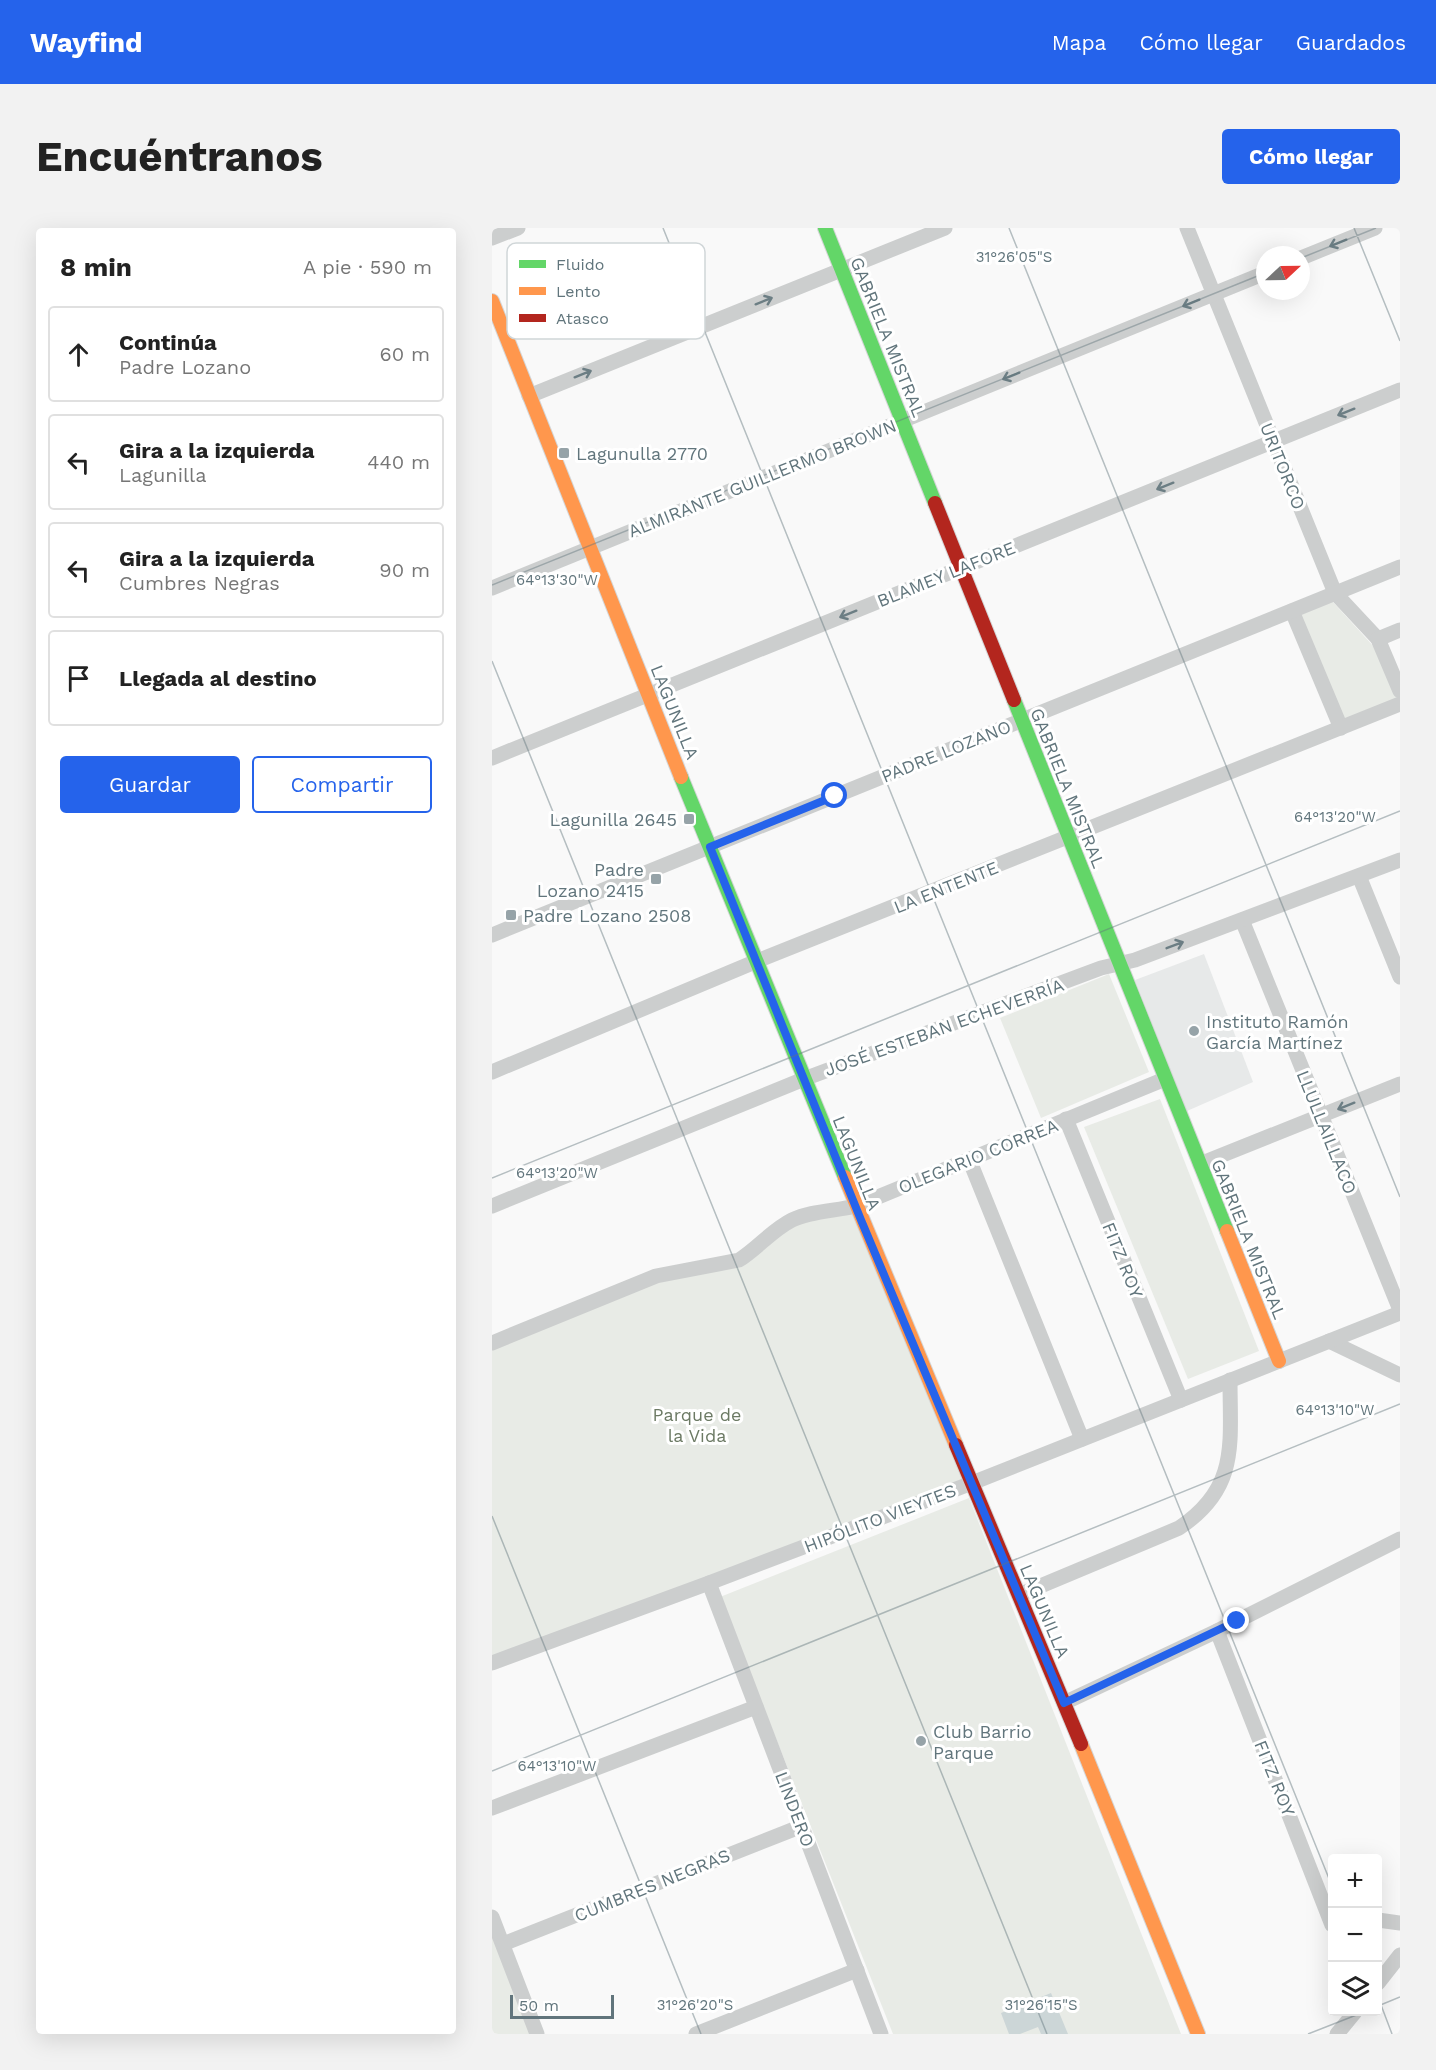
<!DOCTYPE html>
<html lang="es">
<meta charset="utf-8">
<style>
:root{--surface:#fff;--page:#f2f2f2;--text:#222;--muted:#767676;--line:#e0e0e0;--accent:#2563eb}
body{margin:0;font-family:"Work Sans",sans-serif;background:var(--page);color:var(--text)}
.controls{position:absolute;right:18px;bottom:18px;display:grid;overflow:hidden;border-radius:6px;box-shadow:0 6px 24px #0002}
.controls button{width:54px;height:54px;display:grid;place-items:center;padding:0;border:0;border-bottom:2px solid var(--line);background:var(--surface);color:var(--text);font:30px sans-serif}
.compass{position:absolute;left:764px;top:18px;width:54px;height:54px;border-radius:50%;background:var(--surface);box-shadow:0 6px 24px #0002;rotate:68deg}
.scale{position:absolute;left:18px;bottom:15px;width:104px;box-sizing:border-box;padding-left:6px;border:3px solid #61757c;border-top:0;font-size:16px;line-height:21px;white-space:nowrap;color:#61757c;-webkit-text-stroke:4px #fff;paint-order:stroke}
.stop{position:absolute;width:18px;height:18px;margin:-14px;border:4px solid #2563eb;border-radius:50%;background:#fff}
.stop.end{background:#2563eb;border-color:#fff;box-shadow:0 2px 6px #0008}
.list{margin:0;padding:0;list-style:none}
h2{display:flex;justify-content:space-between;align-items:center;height:78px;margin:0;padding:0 24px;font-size:26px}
h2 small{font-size:20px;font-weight:400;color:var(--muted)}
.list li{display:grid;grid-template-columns:39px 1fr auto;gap:18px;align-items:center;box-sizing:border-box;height:96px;margin:0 12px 12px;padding:0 12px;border:2px solid var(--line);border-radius:6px}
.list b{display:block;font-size:22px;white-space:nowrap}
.list p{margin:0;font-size:20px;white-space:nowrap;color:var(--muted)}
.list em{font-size:20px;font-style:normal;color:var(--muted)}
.actions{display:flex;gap:12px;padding:18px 24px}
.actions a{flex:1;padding:14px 0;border:2px solid var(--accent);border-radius:6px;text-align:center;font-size:21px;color:var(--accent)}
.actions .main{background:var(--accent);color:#fff}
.icon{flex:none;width:33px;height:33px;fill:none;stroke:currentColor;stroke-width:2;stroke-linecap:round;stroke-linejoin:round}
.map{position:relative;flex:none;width:908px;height:1806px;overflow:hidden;border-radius:6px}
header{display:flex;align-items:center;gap:36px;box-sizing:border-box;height:84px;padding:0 30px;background:var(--accent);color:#fff}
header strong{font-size:28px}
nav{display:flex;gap:33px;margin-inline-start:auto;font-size:21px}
.intro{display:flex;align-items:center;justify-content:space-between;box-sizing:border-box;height:144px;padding:0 36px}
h1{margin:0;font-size:42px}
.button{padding:15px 27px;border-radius:6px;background:var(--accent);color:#fff;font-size:21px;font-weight:700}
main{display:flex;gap:36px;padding:0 36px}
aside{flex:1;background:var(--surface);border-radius:6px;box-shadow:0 6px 24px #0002}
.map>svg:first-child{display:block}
.built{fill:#e7e9e9}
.green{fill:#e8ebe6}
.water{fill:#ccd6d7}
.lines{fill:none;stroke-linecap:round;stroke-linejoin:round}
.fast-casing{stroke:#d4d5d6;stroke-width:16}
.slow-casing{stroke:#d4d5d6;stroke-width:16}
.jam-casing{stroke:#d4d5d6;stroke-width:16}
.street{stroke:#cccece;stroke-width:15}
.fast{stroke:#63d668;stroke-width:14}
.slow{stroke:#ff974d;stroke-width:14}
.jam{stroke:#b3261e;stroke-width:14}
.oneway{stroke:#6c7e84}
.route{stroke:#2563eb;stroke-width:8}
.ticks{fill:none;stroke:#61757c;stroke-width:1.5;stroke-opacity:0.45}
.poi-dot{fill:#96a3a8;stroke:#fff;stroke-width:2}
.labels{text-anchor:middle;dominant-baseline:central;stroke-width:6;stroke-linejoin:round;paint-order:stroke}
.street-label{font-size:18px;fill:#61757c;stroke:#fff}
.poi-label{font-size:18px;fill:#61757c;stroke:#fff;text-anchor:start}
.park-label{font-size:18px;fill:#6c7a64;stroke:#fff}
.key{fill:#fff;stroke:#d0d6d8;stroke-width:1.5}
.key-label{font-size:16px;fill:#61757c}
.ticks-label{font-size:15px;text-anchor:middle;fill:#61757c;stroke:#fff;stroke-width:6;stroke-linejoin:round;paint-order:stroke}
</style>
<header>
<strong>Wayfind</strong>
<nav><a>Mapa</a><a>Cómo llegar</a><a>Guardados</a></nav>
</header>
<div class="intro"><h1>Encuéntranos</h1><a class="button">Cómo llegar</a></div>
<main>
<aside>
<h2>8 min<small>A pie · 590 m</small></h2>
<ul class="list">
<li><svg class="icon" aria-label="ahead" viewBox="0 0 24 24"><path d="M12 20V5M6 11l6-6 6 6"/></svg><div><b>Continúa</b><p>Padre Lozano</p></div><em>60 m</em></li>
<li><svg class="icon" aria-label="left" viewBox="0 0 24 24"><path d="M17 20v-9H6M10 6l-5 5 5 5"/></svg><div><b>Gira a la izquierda</b><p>Lagunilla</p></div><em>440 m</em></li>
<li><svg class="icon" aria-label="left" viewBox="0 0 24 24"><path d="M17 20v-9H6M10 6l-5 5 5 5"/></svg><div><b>Gira a la izquierda</b><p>Cumbres Negras</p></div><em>90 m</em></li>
<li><svg class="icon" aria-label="arrive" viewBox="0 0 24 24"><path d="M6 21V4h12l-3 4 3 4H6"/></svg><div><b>Llegada al destino</b></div></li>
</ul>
<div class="actions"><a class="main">Guardar</a><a>Compartir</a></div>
</aside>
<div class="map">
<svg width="908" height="1806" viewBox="0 0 908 1806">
<rect width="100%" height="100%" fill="#f9f9f9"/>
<path class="built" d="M712,726l49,128 -66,29 -52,-131z"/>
<g class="green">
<path d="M840,373l43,47 22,51 -53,23 -44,-107z"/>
<path d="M617,746l40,98 -108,46 -41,-100z"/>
<path d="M668,871l99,252 -71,28 -104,-252z"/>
<path d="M364,978l116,277 -480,180v-320l164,-67 69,-12 50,-33z"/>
<path d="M477,1270l212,536h-288l-173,-437z"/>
<path d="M0,1689l45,117h-45z"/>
</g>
<path class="water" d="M559,1765l17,41h-27l-3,-7 -18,7h-11l-8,-21z"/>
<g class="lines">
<g class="fast-casing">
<g id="fast">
<path d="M333,0l110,275"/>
<path d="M522,472l213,531"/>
<path d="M189,549l164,400"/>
</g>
</g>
<g class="slow-casing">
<g id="slow">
<path d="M0,73l189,476"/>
<path d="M353,949l111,268"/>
<path d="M735,1003l52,130"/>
<path d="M589,1516l117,290"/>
</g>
</g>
<g class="jam-casing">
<g id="jam">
<path d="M443,275l79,197"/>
<path d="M464,1217l125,299"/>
</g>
</g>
<g class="street">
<path d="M695,0l148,365 43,46 22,52"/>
<path d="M0,10l26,-10"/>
<path d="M809,30l74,-30"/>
<path d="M37,168l416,-168"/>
<path d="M0,360l773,-315"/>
<path d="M800,383l49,117"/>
<path d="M886,411l22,-9"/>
<path d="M0,530l908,-368"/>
<path d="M867,648l41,101"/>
<path d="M750,692l158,390"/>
<path d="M0,707l908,-368"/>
<path d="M0,844l265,-111 643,-257"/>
<path d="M574,891l115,281"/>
<path d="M477,931l113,280"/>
<path d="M708,936l200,-80"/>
<path d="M0,978l312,-127 297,-111 34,-8 265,-100"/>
<path d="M837,1113l71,34"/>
<path d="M0,1115l164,-67 83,-16c19,-12 33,-30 53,-40 19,-9 43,-9 64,-14l309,-127"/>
<path d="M217,1355l172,451"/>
<path d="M527,1367l160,-67c60,-40 51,-84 51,-148"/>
<path d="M725,1403l115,294"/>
<path d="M0,1435l217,-80 263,-100 428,-170"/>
<path d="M572,1475l153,-72 183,-92"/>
<path d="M0,1580l264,-101"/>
<path d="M0,1689l45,117"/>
<path d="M886,1692l22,3"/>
<path d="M11,1716l299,-118"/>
<path d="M886,1755l22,-28"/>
<path d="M204,1806l161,-64"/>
<path d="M845,1806l18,-22"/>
</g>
<use href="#fast" class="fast"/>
<use href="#slow" class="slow"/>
<use href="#jam" class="jam"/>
</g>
<defs><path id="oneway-shaft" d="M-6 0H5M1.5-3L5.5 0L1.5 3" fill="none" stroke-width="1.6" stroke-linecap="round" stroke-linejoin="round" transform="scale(1.5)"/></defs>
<g class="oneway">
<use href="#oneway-shaft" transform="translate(846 15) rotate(158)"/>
<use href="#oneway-shaft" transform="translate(272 73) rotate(-22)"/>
<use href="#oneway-shaft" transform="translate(699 75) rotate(158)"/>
<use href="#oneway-shaft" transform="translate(91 146) rotate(-22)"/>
<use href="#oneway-shaft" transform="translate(519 148) rotate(158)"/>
<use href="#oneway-shaft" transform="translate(854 184) rotate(158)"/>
<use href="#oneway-shaft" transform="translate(673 258) rotate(158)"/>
<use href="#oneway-shaft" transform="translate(356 386) rotate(158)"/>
<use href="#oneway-shaft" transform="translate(683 717) rotate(-21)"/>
<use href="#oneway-shaft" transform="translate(854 878) rotate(158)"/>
</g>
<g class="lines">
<path class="route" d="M343,568l-125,51 151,373 203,483 173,-82"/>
</g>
<path class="ticks" d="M171,0l669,1658M517,0l391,969M862,0l46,113M809,30l75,-30M0,357l773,-312M0,433l555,1373M0,950l908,-367M0,1288l209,518M0,1543l908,-367M886,1769l14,37M886,1778l22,-9M816,1806l56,-22"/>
<g class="poi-dot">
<rect x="66" y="219" width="12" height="12" rx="3"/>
<rect x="191" y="585" width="12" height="12" rx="3"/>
<rect x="158" y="645" width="12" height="12" rx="3"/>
<rect x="13" y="681" width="12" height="12" rx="3"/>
<circle cx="702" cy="803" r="6"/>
<circle cx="429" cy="1513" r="6"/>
</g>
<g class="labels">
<g class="street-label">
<text transform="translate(396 109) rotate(68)">GABRIELA MISTRAL</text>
<text transform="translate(791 238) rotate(68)">URITORCO</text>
<text transform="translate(270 250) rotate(-22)">ALMIRANTE GUILLERMO BROWN</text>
<text transform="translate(454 346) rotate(-22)">BLAMEY LAFORE</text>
<text transform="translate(183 484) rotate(68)">LAGUNILLA</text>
<text transform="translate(454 523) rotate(-22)">PADRE LOZANO</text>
<text transform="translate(576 560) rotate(68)">GABRIELA MISTRAL</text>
<text transform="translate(454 659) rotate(-22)">LA ENTENTE</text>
<text transform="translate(452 799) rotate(-20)">JOSÉ ESTEBAN ECHEVERRÍA</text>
<text transform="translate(835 904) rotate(68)">LLULLAILLACO</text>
<text transform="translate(486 928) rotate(-22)">OLEGARIO CORREA</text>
<text transform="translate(365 935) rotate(68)">LAGUNILLA</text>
<text transform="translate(757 1011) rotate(68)">GABRIELA MISTRAL</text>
<text transform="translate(631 1032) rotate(68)">FITZ ROY</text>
<text transform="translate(388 1290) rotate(-21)">HIPÓLITO VIEYTES</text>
<text transform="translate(553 1383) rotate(67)">LAGUNILLA</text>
<text transform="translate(783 1550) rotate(68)">FITZ ROY</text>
<text transform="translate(303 1581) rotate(69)">LINDERO</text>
<text transform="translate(160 1657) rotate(-22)">CUMBRES NEGRAS</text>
</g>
<g class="poi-label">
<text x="84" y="225">Lagunulla 2770</text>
<text x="185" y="591" text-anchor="end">Lagunilla 2645</text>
<text x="152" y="641" text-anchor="end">Padre<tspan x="152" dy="21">Lozano 2415</tspan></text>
<text x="31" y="687">Padre Lozano 2508</text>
<text x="714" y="793">Instituto Ramón<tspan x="714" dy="21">García Martínez</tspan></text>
<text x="441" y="1503">Club Barrio<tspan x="441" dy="21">Parque</tspan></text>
</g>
<g class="park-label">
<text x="205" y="1186">Parque de<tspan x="205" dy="21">la Vida</tspan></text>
</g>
</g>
<rect x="15" y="15" width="198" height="96" rx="9" class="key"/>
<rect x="27" y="32" width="27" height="8" fill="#63d668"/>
<rect x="27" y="59" width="27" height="8" fill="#ff974d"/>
<rect x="27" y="86" width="27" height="8" fill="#b3261e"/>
<g class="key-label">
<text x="64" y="42">Fluido</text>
<text x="64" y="69">Lento</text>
<text x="64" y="96">Atasco</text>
</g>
<g class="ticks-label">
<text x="522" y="34">31°26'05"S</text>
<text x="65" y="357">64°13'30"W</text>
<text x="843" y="594">64°13'20"W</text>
<text x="65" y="950">64°13'20"W</text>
<text x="843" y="1187">64°13'10"W</text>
<text x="65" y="1543">64°13'10"W</text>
<text x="203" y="1782">31°26'20"S</text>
<text x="549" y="1782">31°26'15"S</text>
</g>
</svg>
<div class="controls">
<button>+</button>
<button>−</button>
<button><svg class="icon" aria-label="layers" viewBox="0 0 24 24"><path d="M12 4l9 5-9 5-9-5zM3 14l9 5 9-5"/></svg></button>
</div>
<svg class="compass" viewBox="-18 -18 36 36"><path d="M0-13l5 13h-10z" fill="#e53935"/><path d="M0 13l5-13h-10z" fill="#767676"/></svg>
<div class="scale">50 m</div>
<div class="stop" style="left:343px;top:568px"></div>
<div class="stop end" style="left:745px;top:1393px"></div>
</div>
</main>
